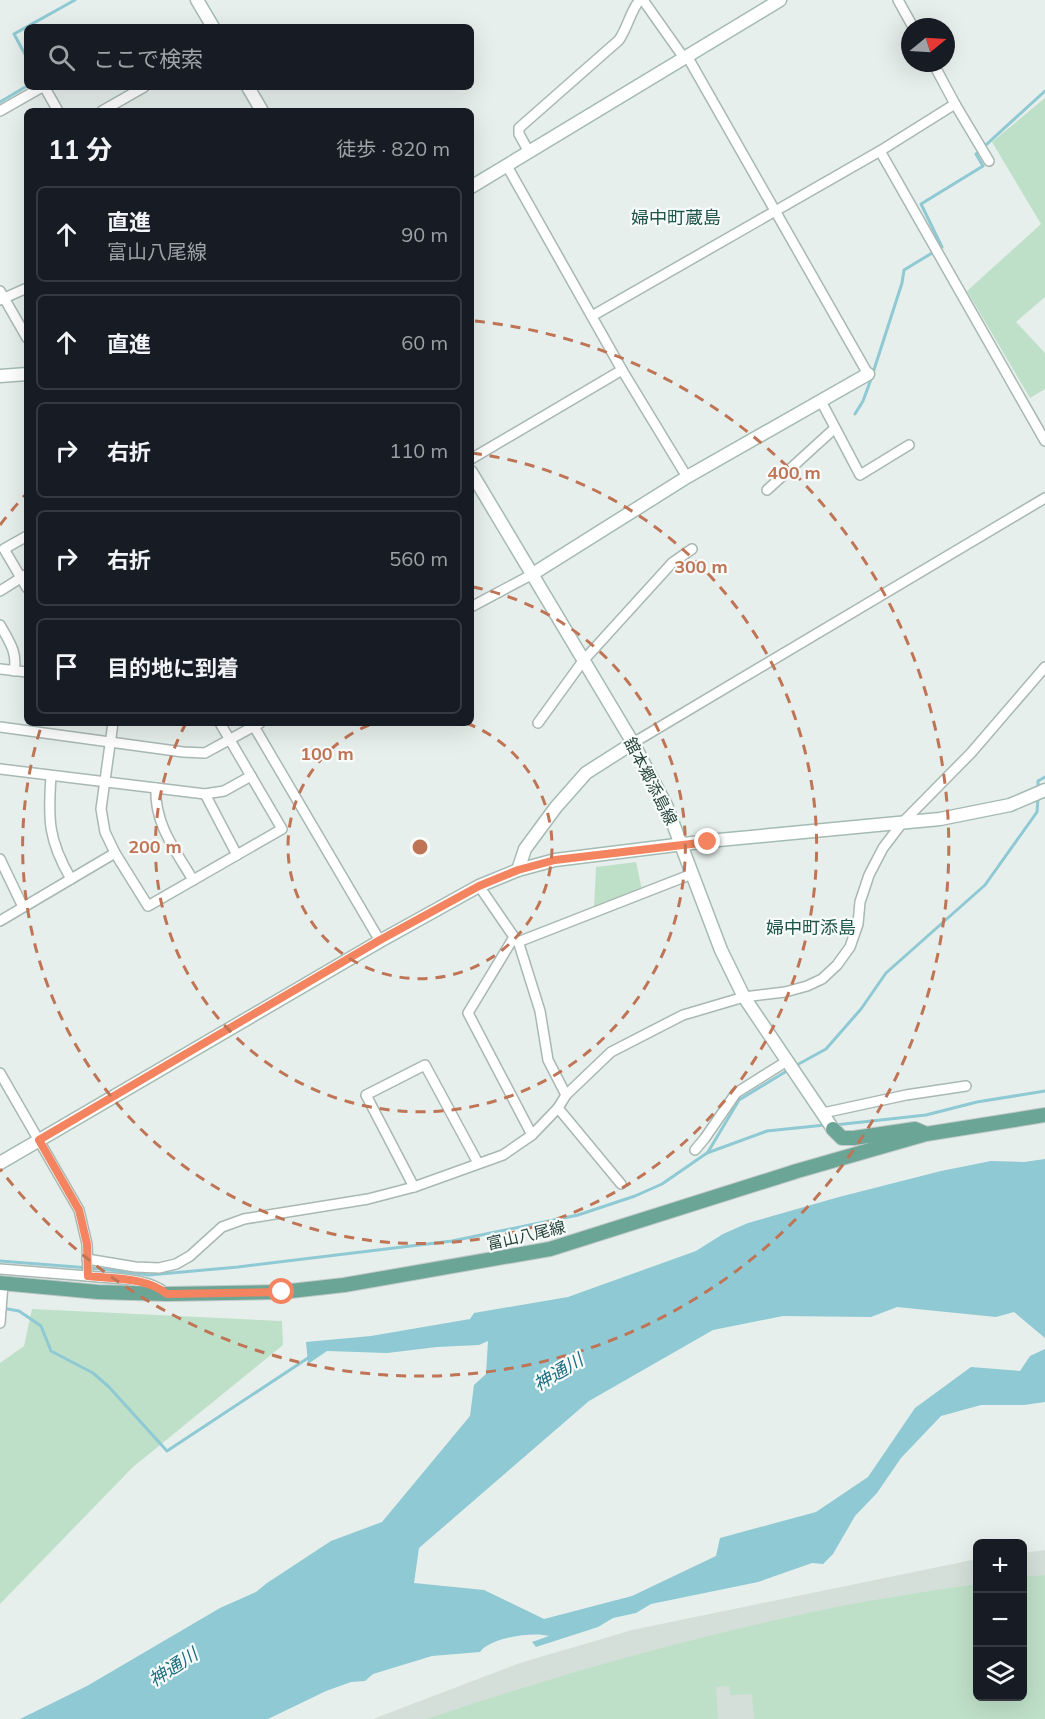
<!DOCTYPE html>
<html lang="ja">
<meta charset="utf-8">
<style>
:root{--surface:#171b24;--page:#20242c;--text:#f1f3f6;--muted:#9ea1a6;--line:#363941}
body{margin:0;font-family:Mulish,"Noto Sans JP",sans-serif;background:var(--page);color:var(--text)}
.controls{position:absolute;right:18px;bottom:18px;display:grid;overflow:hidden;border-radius:9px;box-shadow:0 6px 24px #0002}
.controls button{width:54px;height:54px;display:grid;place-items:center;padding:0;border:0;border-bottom:2px solid var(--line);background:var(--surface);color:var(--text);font:30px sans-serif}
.compass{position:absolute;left:901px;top:18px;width:54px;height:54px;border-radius:50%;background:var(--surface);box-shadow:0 6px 24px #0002;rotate:72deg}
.stop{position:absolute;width:18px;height:18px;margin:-14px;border:4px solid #f4845f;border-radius:50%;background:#fff}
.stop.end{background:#f4845f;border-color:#fff;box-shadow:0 2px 6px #0008}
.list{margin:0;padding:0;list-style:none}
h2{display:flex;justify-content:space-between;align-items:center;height:78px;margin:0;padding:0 24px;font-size:26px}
h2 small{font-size:20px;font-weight:400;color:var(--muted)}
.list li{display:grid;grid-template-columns:39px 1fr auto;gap:18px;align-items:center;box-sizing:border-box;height:96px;margin:0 12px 12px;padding:0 12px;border:2px solid var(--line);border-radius:9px}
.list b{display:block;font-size:22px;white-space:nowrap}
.list p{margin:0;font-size:20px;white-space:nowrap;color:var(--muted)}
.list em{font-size:20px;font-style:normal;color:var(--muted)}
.icon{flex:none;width:33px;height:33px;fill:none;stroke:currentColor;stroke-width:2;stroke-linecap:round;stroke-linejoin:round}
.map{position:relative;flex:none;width:1045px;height:1719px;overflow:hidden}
.search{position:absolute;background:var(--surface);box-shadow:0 6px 24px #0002;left:24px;top:24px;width:450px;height:66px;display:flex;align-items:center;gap:15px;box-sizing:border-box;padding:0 21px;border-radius:9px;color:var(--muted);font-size:22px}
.panel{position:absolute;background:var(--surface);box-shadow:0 6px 24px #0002;left:24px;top:108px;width:450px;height:618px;border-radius:9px}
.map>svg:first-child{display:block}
.built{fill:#d4dfda}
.green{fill:#bfe0c8}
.water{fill:#8ec9d4}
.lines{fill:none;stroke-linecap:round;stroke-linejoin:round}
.stream{stroke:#8ec9d4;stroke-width:3}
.street-casing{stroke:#a8b8b2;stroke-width:12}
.secondary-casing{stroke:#a4bbb3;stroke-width:15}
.primary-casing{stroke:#c2cac8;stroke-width:16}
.street{stroke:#fff;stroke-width:9}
.secondary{stroke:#fff;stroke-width:12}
.primary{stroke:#6aa596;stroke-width:14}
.route{stroke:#f4845f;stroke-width:8}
.ring{fill:none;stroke:#c07456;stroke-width:3;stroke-dasharray:10 8}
.labels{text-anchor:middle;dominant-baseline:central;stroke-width:4.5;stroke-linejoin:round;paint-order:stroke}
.street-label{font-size:16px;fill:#24423a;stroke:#f7fbf9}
.neighbourhood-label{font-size:18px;fill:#1f5548;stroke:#f7fbf9}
.water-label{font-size:18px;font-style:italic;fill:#1c6f80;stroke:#f7fbf9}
.centre{fill:#c07456;stroke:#f7fbf9;stroke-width:3}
.ring-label{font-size:18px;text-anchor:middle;font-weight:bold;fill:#c07456;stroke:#f7fbf9;stroke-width:4.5;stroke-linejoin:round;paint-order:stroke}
</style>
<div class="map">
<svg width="1045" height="1719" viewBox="0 0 1045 1719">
<rect width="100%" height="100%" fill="#e6efeb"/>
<path class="built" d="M1045,1550v169h-672l147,-56 112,-33 345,-71 1,137h44l1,-143z"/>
<g class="green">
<path d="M1045,98v199l-29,25 29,31v36l-15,9 -63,-107 74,-67 -49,-82z"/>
<path d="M636,862l6,28 -48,18 2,-41z"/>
<path d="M32,1309l250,12 1,24 -150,122 -133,137v-241l24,-17z"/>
<path d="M1045,1575v144h-291l-2,-25 -22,1 -1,-9 -13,1 2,32h-291c120,-41 243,-76 367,-103 61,-14 122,-23 183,-32l1,112h44l1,-119z"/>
</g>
<path class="water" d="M1045,1159v179l-31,-26 -18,5 -99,-10 -26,10 -88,-1 -70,14 -124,71 -170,147 -5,35 70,7 60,29 88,-23 84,-40 4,-18 96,-26 52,-35 47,-69 56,-41 49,4 10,-15 15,-7v53l-21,3h-43l-40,11 -40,42 -24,35 -22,23 -22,38 -10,10 -11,-1 -54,19 -107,22 -15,9 -23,5 -15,9 -62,20 -4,-5 17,-6c-16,-5 -60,2 -69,16l-48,4 -59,18 -8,7 -14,1 -25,9 -58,28h-248l67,-33 133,-78 36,-16 11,-9 64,-42 51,-19 88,-106 4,-31 12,-11 2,-33 -9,4 -42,2 -50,6 -60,-2 -19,13 -2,-22 65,-6 99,-17 4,-6 94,-16 128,-46 27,-17 25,-11 91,-26 102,-26 50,-10 33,1z"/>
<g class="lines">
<g class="stream">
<path d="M27,58l-13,-24 61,-34"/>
<path d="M0,102l27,-16"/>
<path d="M855,414l8,-13 7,-19 32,-99 2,-13 38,-23 -21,-43 62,-38 -7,-12 69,-63"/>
<path d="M1038,788v-7l7,-4"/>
<path d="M795,1066l31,-17 35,-40 25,-36 99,-88 52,-73 1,-14"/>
<path d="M835,1125l91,-10 51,-13 68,-11"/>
<path d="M708,1152l31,-52 51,-31"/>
<path d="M0,1261l102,8 47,6 89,-8 214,-26 126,-26 57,-19 27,-12 45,-31 60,-22 58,-6"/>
<path d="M2,1308l17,3 22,15 10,25 42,22 16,14 58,64 144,-95"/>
</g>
<g class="street-casing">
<g id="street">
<path d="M643,0l41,58"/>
<path d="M898,0l15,27"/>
<path d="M687,56l181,318"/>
<path d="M955,104l34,57"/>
<path d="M0,111l42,-24 3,1 13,23"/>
<path d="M102,111l42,-24"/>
<path d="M880,151l165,290"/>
<path d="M529,152l-10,-18v-6l100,-88c9,-13 12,-31 21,-40"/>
<path d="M507,166l115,204 65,107"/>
<path d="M0,291l27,47"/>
<path d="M0,300l27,-12"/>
<path d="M592,316l288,-165 75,-47 -22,-41"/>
<path d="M821,401l39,74 49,-30"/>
<path d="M471,459l151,-89"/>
<path d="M767,490l68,-62"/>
<path d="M27,536l-23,13 23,39"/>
<path d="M0,591l27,-17"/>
<path d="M471,607l60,-32"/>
<path d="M0,625c9,16 18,28 14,46"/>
<path d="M0,669l27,3"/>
<path d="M113,723l-12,86 4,23 10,21 33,53 134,-77 -62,-106"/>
<path d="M252,723l128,218"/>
<path d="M538,723l45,-62 89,-98 20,-14"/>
<path d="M0,727l183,25 22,1 55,-30"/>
<path d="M633,743l412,-245"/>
<path d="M0,769l205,25 19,-3 27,-15"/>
<path d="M51,776c-3,43 -3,64 20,103"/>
<path d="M156,788c-2,36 20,63 37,92"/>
<path d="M205,794l32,61"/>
<path d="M0,859l23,48"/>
<path d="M479,886l35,51"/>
<path d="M0,921l115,-68"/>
<path d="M518,942l174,-68"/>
<path d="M0,1073l79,137 8,34 1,32c25,3 58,1 78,17"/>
<path d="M558,1108l63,76"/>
<path d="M823,1113l83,-18 60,-9"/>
<path d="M532,1135l-64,-122 46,-76 5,7 21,67 8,49 18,35"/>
<path d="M695,1150l10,-12 31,-45 51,-32"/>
<path d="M414,1187l-48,-92 59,-30 53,98"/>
<path d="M87,1259l48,8 24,1 17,-4 14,-8 32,-29 22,-8 124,-20 46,-12 89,-32 29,-20 26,-27 8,-13 45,-43 72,-37 61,-18 41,-5 22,-6 15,-7 15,-14 13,-18 8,-23 2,-22 9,-27 14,-27 19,-25 69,-70 74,-86"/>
<path d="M0,1269l88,7"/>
<path d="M0,1323l3,-39"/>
</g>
</g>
<g class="secondary-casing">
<g id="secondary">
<path d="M197,0l16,27"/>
<path d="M248,87l14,24"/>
<path d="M471,187l309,-187"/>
<path d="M0,376l27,-2"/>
<path d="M471,472l162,271 33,62 55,145 23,47 89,132"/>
<path d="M531,575l156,-98 181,-103"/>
<path d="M518,870l37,-10 153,-19 232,-22 70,-14 35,-15"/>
<path d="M0,1163l380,-222 99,-55 39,-16 7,-21 31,-42 30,-34 47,-30"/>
</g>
</g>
<g class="primary-casing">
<g id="primary">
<path d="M833,1129l9,9h12l61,-9 9,4"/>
<path d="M0,1283l98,9 69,2 115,-2 62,-7 206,-36 247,-78 129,-37 119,-19"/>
</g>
</g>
<use href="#street" class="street"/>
<use href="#secondary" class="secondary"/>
<use href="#primary" class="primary"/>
</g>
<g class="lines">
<path class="route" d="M282,1292l-115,2c-21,-17 -53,-15 -79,-18l-1,-32 -8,-34 -40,-70 341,-200 99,-54 39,-16 37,-10 153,-18"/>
</g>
<g class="ring">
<path d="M466 723A132 132 0 1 1 374 723"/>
<path d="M473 587A265 265 0 1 1 185 725"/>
<path d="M472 453A397 397 0 1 1 42 724"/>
<path d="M0 525A529 529 0 0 1 27 493M475 321A529 529 0 1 1 0 1169"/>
</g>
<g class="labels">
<g class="street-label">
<text transform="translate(651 781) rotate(63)">舘本郷添島線</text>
<text transform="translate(526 1235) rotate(-13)">富山八尾線</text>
</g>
<g class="neighbourhood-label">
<text x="676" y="217">婦中町蔵島</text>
<text x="811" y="927">婦中町添島</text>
</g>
<g class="water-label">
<text transform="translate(558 1372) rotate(-31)">神通川</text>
<text transform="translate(173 1667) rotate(-33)">神通川</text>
</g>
</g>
<circle cx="420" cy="847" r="9" class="centre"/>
<g class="ring-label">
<text x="794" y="479">400 m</text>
<text x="701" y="573">300 m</text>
<text x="327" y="760">100 m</text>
<text x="155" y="853">200 m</text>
</g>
</svg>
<div class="controls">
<button>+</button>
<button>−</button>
<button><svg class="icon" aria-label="layers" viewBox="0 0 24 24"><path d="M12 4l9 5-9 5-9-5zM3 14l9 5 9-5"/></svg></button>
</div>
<svg class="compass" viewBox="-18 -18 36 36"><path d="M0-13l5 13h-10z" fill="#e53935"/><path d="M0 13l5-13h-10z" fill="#9ea1a6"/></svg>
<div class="stop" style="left:282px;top:1292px"></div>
<div class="stop end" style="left:708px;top:842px"></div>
<div class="search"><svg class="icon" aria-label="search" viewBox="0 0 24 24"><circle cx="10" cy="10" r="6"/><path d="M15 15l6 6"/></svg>ここで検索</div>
<section class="panel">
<h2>11 分<small>徒歩 · 820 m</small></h2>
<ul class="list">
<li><svg class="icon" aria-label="ahead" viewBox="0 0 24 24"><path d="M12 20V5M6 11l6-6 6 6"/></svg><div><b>直進</b><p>富山八尾線</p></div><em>90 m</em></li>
<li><svg class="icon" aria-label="ahead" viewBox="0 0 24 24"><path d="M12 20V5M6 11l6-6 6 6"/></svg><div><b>直進</b></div><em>60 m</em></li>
<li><svg class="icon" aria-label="right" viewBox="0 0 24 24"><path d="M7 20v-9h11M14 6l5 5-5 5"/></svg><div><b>右折</b></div><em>110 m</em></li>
<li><svg class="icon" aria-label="right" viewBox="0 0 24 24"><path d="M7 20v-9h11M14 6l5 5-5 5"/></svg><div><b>右折</b></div><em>560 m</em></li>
<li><svg class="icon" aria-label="arrive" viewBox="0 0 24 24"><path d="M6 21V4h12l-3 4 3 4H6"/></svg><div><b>目的地に到着</b></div></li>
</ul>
</section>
</div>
